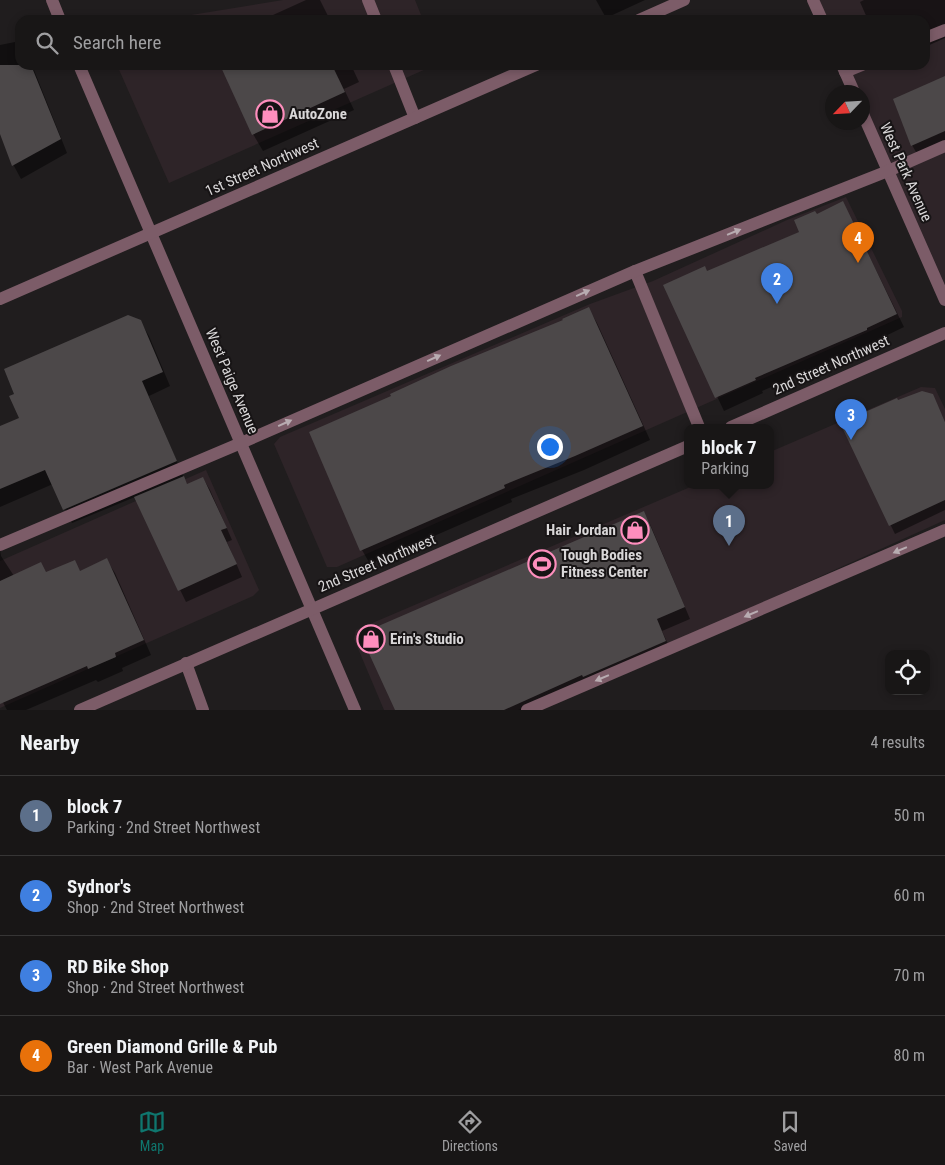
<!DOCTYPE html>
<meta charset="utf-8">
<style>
:root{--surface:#181616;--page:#211f1f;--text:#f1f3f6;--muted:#9f9fa1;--line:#363535;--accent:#0f766e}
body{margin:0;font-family:"Roboto Condensed",sans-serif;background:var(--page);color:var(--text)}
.controls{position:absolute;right:15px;bottom:15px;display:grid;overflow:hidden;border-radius:10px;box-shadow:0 2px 8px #0003}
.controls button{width:45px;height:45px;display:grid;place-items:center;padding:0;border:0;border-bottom:1px solid var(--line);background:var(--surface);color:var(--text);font:25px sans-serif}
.compass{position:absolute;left:825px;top:85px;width:45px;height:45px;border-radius:50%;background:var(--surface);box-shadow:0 2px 8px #0003;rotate:245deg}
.you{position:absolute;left:549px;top:446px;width:18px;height:18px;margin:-12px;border:4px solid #fff;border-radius:50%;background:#1a73e8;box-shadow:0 0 0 8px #1a73e833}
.badge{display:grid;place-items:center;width:32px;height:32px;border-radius:50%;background:var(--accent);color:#fff;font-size:16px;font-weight:700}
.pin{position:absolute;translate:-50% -41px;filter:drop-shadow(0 1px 2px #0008)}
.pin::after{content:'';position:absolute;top:26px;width:18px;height:15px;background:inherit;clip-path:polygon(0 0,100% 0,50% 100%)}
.popup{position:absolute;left:684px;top:424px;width:90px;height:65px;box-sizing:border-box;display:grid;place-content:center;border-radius:10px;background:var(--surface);filter:drop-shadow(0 1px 4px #0005);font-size:16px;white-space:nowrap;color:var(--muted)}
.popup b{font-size:19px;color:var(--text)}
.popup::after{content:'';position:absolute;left:50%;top:100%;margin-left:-10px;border:10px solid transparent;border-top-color:var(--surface)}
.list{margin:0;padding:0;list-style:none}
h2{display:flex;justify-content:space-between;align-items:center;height:65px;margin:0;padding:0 20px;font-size:21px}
h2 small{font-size:16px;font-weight:400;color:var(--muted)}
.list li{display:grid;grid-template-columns:32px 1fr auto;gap:15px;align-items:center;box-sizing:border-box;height:80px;padding:0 20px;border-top:1px solid var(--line)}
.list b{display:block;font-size:19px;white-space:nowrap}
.list p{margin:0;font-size:16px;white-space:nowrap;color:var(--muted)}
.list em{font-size:16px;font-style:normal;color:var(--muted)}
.icon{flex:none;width:28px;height:28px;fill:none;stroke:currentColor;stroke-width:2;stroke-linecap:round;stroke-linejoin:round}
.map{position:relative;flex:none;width:945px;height:710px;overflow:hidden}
.search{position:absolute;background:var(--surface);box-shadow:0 2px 8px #0003;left:15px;right:15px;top:15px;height:55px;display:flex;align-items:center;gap:12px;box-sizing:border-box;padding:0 18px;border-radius:15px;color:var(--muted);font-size:19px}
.sheet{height:385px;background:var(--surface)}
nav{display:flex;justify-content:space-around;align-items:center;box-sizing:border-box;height:70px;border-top:1px solid var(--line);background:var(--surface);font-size:14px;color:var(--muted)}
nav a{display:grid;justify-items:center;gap:2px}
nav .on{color:var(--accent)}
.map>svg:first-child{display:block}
.built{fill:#2e2428}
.shadow{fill:#0007}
.building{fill:#4c4849}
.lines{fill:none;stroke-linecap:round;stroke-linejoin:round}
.minor{stroke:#7c5c68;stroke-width:12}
.oneway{fill:#b8acb1}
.labels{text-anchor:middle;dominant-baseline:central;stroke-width:4;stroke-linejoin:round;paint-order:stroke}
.poi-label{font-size:15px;font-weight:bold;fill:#d9d7d8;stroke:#171415;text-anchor:start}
.street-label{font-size:15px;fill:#d9d7d8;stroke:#171415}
</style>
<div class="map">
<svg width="945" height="710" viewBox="0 0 945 710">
<rect width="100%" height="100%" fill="#201d1e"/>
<g class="built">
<path d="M283,0h132l8,20h-263z"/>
<path d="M813,0h132v299l-82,-187 -1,-20h-8l-12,-27h83v-45h-103z"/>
<path d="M117,65h318l-266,118z"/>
<path d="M846,197l56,114v6l-565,250h-10l-53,-123 6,-7 310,-133 63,-23 134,-61z"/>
<path d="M921,387l14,1 10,21v111l-285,129 -142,61h-134l-30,-71 2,-9 339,-145h75v-33z"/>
<path d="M206,470l53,120 -6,6 -253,112v-147z"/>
</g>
<g class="shadow">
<path d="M306,0h14l10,20h-68z"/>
<path d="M596,0h49l-39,18z"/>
<path d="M864,0h81v38l-20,9v-27h-57l-8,-18z"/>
<path d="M20,41v24h12l35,88 -46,26 -7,-13 -14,-35v-86z"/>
<path d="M221,65h130l8,17 -15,7 10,21 -91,41 -10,-17z"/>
<path d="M945,77v73l-24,11 -9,-16z"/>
<path d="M843,203l61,124 -31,15 1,1 -112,48 1,2 -39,18 -59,-125 42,-13 93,-41 17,-16z"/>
<path d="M589,309l8,14 53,117 -66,30 -73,29 1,3 -142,62 -8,-14 202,-229z"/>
<path d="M140,321l9,15 21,50 -21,10 38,89 16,-7 7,12 22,50 -5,2 15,35 -56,25 -51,-105 -63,26 -19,-39 -53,23v-79l20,-9z"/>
<path d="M932,395l13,27v88l-50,24 -54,-110 56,-23z"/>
<path d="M644,512l6,12 40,95 -28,12 10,22 -136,57h-140z"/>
<path d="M0,550l1,6 13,20 32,-3 29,-11 5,10 26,-13 9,14 36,82 -29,13 1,3 -25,11 -2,-2 -70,30h-19l-7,-13z"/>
</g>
<g class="building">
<path d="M0,65h31l30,74 -49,27 -12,-32z"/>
<path d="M220,65h112l13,27 -93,43z"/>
<path d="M945,76v55l-34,15 -18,-47z"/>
<path d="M843,201l54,113 -30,14v2l-112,48 1,2 -41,18 -52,-113 42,-19 2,5 92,-39 -5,-12 21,-9 2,3z"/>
<path d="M589,307l54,119 -68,30 -71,29 1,3 -145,63 -51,-119 82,-36 -1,-2 61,-28 112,-46 -1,-1z"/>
<path d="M128,315l13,5 22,52 -21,9 35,80 -114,49 -18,-40 -45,19v-63l19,-8 -10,-22 5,-2 -10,-25z"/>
<path d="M922,391l11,3 12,28v78l-56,26 -49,-103 57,-25 1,2z"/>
<path d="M184,476l3,8 16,-7 24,51 -6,2 16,34 -59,27 -44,-94z"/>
<path d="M644,511l41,96 -28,12 9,22 -83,36 -1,-2 -78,35h-109l-35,-76z"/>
<path d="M107,558l37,82 -29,13 1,4 -28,12 -1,-3 -87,38v-123l41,-19 5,10 29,-12 5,11z"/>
</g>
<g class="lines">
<g class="minor">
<path d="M52,0l8,20"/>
<path d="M368,0l8,20"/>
<path d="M813,0l9,20"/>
<path d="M639,20l45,-20"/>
<path d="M925,38l20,-8"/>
<path d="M79,65l276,645"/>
<path d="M394,65l21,53"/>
<path d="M842,65l12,27"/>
<path d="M845,72l17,-7"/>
<path d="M862,112l83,188"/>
<path d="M635,271l64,156"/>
<path d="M0,299l536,-234"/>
<path d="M731,427l214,-94"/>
<path d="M0,545l241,-102 394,-172 253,-100 57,-25"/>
<path d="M186,663l17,47"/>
<path d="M80,710l608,-264"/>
<path d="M527,710l418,-180"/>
</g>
</g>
<defs><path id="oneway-solid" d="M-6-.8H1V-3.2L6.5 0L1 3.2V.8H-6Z" transform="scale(1.25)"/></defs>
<g class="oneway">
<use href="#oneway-solid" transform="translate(734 232) rotate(-22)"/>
<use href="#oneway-solid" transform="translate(583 293) rotate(-24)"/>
<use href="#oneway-solid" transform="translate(434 358) rotate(-24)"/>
<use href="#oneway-solid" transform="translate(285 423) rotate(-24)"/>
<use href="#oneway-solid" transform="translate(900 550) rotate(157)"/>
<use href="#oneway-solid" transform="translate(751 614) rotate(157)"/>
<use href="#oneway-solid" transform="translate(602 678) rotate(157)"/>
</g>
<defs>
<g id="shop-ring" transform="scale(1.4375)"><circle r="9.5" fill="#171415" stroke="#fe8ebd" stroke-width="1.5"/><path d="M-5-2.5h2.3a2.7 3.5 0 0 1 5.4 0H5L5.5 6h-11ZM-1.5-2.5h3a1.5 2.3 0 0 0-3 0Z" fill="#fe8ebd"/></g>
<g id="stadium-ring" transform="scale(1.4375)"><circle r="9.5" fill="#171415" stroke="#fe8ebd" stroke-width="1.5"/><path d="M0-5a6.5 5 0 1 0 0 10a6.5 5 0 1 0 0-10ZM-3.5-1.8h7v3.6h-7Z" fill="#fe8ebd"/></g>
</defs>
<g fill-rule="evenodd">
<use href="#shop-ring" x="270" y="114"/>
<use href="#shop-ring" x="635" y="530"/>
<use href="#stadium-ring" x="542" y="564"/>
<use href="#shop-ring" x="371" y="639"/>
</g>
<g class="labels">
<g class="poi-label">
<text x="289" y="114">AutoZone</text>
<text x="616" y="530" text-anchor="end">Hair Jordan</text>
<text x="561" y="555">Tough Bodies<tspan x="561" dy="17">Fitness Center</tspan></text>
<text x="390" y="639">Erin's Studio</text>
</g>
<g class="street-label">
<text transform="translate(262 167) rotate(-24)">1st Street Northwest</text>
<text transform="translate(906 172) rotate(66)">West Park Avenue</text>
<text transform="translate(831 365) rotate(-24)">2nd Street Northwest</text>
<text transform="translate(232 381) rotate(67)">West Paige Avenue</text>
<text transform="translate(377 563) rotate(-23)">2nd Street Northwest</text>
</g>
</g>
</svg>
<div class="controls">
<button><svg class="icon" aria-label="locate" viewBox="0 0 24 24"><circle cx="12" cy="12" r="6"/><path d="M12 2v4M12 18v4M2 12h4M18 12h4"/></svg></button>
</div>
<svg class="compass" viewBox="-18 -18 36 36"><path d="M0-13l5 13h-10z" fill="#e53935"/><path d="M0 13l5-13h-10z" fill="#9f9fa1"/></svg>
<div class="you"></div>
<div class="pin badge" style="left:729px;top:546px;background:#5c6f8a">1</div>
<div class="popup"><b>block 7</b>Parking</div>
<div class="pin badge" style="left:777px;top:304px;background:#3f7fe0">2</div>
<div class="pin badge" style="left:851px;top:440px;background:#3f7fe0">3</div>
<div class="pin badge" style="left:858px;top:263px;background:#e8710a">4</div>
<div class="search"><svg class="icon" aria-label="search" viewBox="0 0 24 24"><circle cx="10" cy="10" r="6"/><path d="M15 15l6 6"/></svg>Search here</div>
</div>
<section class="sheet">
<h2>Nearby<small>4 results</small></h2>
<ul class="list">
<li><span class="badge" style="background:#5c6f8a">1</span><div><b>block 7</b><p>Parking · 2nd Street Northwest</p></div><em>50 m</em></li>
<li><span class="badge" style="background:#3f7fe0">2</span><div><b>Sydnor's</b><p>Shop · 2nd Street Northwest</p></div><em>60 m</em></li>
<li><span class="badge" style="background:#3f7fe0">3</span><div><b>RD Bike Shop</b><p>Shop · 2nd Street Northwest</p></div><em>70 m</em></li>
<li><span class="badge" style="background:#e8710a">4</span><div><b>Green Diamond Grille &amp; Pub</b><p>Bar · West Park Avenue</p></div><em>80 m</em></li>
</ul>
</section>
<nav>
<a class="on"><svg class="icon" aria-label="map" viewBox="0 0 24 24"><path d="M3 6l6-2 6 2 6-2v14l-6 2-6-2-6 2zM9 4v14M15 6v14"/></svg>Map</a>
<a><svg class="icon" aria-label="directions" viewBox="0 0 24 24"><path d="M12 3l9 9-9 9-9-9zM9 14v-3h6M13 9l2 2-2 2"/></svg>Directions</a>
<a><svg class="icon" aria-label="saved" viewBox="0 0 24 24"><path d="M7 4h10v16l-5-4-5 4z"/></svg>Saved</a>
</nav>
